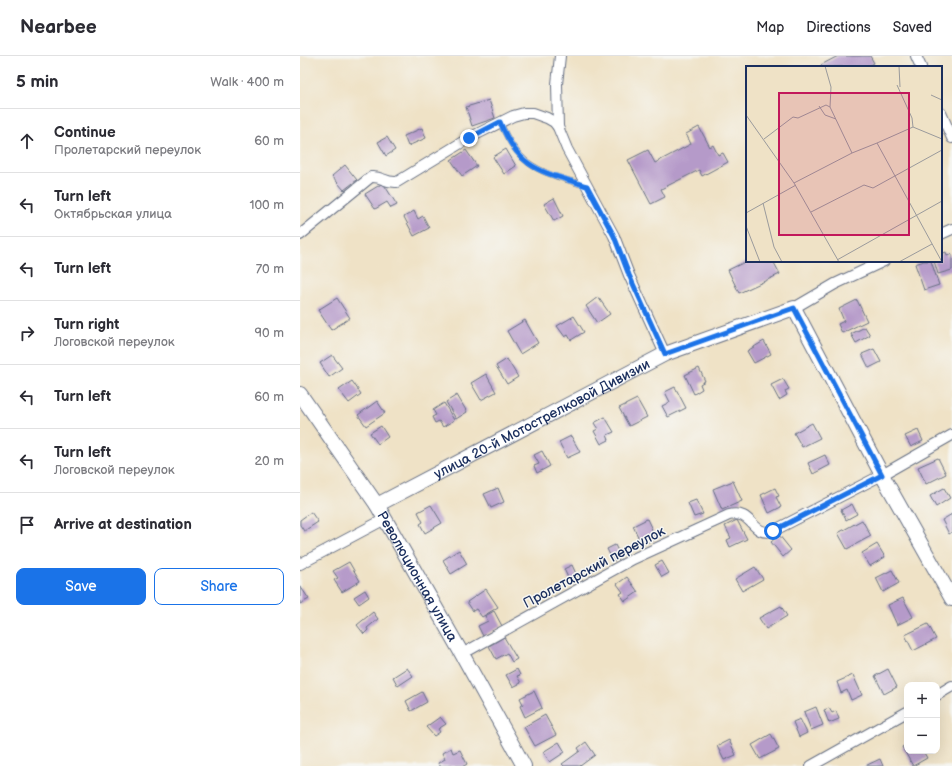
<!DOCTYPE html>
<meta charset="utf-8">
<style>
:root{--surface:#fff;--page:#f2f2f3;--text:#2b2b33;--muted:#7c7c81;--line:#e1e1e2;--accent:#1a73e8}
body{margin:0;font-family:"Balsamiq Sans",sans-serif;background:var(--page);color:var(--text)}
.controls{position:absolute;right:12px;bottom:12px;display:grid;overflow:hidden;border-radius:8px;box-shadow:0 4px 16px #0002}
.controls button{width:36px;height:36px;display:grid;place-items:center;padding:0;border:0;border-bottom:1px solid var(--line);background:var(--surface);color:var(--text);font:20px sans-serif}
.stop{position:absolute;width:12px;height:12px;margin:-9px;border:3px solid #1a73e8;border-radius:50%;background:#fff}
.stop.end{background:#1a73e8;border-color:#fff;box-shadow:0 1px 4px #0008}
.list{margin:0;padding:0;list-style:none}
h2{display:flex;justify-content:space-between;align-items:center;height:52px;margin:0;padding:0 16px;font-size:17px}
h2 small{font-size:13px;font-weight:400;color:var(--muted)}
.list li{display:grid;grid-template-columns:26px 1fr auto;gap:12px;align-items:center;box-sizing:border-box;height:64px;padding:0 16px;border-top:1px solid var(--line)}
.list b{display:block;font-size:15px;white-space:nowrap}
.list p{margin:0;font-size:13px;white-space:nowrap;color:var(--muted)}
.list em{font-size:13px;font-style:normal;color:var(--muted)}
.actions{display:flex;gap:8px;padding:12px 16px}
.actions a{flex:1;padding:9px 0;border:1px solid var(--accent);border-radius:8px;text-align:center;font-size:14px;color:var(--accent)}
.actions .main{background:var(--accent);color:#fff}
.icon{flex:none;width:22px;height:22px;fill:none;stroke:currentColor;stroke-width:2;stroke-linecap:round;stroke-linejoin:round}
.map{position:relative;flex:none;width:652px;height:710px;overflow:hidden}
header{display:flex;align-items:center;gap:24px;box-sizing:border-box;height:56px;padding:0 20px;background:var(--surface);border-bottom:1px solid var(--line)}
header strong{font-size:19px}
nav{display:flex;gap:22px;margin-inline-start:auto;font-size:14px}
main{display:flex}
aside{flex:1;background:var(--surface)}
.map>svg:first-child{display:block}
.building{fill:#b59ac9}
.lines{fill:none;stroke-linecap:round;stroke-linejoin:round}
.lane-casing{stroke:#656e82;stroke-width:6}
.street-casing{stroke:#656e82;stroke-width:12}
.secondary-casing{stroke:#656e82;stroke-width:16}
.lane{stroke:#fff;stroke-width:5}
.street{stroke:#fff;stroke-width:10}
.secondary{stroke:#fff;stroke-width:14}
.route{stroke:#1a73e8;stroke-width:5}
.labels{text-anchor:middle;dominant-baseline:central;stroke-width:3;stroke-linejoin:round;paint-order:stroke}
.street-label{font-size:14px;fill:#1b2f5e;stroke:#f6f6f2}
.inset-road{fill:none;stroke:#9a9a9c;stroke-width:1}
.view{fill:#c2185b;fill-opacity:0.15;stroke:#c2185b;stroke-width:2}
.inset-edge{fill:none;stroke:#1b2f5e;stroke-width:2}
</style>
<header>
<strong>Nearbee</strong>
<nav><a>Map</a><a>Directions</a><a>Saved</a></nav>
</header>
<main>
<aside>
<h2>5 min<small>Walk · 400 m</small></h2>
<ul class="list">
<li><svg class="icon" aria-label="ahead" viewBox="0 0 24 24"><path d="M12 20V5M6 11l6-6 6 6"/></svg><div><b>Continue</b><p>Пролетарский переулок</p></div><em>60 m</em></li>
<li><svg class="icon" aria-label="left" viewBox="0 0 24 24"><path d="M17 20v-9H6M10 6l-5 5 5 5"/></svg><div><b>Turn left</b><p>Октябрьская улица</p></div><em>100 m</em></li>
<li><svg class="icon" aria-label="left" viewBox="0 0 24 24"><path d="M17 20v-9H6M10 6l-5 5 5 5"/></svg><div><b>Turn left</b></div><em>70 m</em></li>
<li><svg class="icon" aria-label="right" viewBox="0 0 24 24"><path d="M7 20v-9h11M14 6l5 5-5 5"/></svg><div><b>Turn right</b><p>Логовской переулок</p></div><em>90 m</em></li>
<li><svg class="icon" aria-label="left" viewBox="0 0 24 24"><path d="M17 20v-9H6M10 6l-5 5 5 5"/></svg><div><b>Turn left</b></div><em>60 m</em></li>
<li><svg class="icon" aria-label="left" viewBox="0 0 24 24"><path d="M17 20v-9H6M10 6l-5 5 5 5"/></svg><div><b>Turn left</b><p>Логовской переулок</p></div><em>20 m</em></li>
<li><svg class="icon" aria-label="arrive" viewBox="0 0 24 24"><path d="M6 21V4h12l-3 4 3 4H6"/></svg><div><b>Arrive at destination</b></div></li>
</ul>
<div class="actions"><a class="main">Save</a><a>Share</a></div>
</aside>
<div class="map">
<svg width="652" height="710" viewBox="0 0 652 710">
<rect width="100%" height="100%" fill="#f6f6f2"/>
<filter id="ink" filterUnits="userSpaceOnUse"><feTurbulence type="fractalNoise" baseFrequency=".025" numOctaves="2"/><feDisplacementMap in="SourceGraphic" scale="8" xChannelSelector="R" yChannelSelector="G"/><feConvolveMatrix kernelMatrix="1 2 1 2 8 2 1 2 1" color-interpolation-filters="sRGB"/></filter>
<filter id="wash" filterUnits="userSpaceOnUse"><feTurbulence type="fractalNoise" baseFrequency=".012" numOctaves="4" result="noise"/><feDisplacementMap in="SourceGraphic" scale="16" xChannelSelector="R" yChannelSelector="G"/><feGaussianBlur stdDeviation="0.9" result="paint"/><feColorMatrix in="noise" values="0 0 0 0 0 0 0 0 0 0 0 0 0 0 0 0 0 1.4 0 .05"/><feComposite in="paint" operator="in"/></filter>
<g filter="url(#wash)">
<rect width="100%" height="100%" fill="#efe2c6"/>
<g id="blocks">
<g class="building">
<path d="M538,0h32l4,7 -7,4h-45l-1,-2z"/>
<path d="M189,44l6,18 -23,8 -6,-19z"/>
<path d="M399,71l11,20 3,-2 5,10 5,-2 5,9 -26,14 -3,-6 -38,19 4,8 -14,7 -23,-44 20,-10 7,13 36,-19 -5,-10z"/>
<path d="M122,72l4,10 -18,8 -4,-10z"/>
<path d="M87,81l8,13 -9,6 -8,-14z"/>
<path d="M206,93l10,17 -12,8 -11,-17z"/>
<path d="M166,94l11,16 -15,10 -11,-16z"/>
<path d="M45,109l12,15 -13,10 -12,-14z"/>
<path d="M83,127l14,22 -6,3 -4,-6 -12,7 -10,-15z"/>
<path d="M254,142l9,18 -9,5 -10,-17z"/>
<path d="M114,155l4,8 5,-3 6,12 -15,8 -10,-19z"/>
<path d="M646,196l1,4 5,-2v16l-14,4 -4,-13h7v-7z"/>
<path d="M447,205h26l7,13 -41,19 -11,-23z"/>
<path d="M624,205h7l8,24 -15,5 -9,-26z"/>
<path d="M298,241l12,17 -13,9 -11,-17z"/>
<path d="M37,242l13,20 -19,12 -13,-20z"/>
<path d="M557,244l10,21 -25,12 -4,-9 6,-3 -5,-12z"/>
<path d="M274,260l10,16 -13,8 -3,-5 -3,2 -8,-11z"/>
<path d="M225,264l13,23 -18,11 -13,-23z"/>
<path d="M565,271l5,8 -14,8 -5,-9z"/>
<path d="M464,285l7,13 -17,9 -7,-12z"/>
<path d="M574,293l7,13 -12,6 -7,-14z"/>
<path d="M32,299l10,13 -13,9 -9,-14z"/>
<path d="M207,303l11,18 -11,7 -11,-18z"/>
<path d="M399,312l6,13 -5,3 2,5 -8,5 -9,-19z"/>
<path d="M186,318l10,18 -15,8 -10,-17z"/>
<path d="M483,323l6,10 -4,2 2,4 -8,5 -8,-15z"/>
<path d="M52,325l9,13 -12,9 -10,-13z"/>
<path d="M375,331l11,21 -18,9 -6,-11 8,-4 -5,-10z"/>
<path d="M157,339l10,17 -11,7 -10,-17z"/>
<path d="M337,343l10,18 -18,9 -10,-18z"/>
<path d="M77,345l8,12 -19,13 -8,-11z"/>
<path d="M144,347l10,17 -11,7 -4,-6 -4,2 -3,-6 4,-2 -3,-5z"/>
<path d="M305,361l9,15 -7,3 2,5 -8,4 -7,-13 4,-2 -4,-6z"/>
<path d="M512,367l8,15 -18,9 -8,-14z"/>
<path d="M81,370l7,11 -10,7 -8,-11z"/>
<path d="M618,374l5,11 -12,6 -6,-11z"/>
<path d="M271,380l9,16 -13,6 -8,-16z"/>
<path d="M242,395l8,15 -13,7 -3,-7 5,-2 -5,-9z"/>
<path d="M525,399l5,10 -17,9 -5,-11z"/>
<path d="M638,402l8,16 -20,10 -8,-17z"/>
<path d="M433,425l9,20 -20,9 -9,-21z"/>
<path d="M198,432l6,14 -13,6 -7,-14z"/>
<path d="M475,432l4,8 -3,1 5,10 -12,6 -8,-18z"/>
<path d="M644,432l6,10 -14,9 -6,-11z"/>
<path d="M396,444l7,14 -9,3 -6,-14z"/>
<path d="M552,448l5,10 -11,6 -5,-10z"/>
<path d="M131,449l11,18 -17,10 -5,-9 3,-2 -5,-10z"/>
<path d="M11,456l7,10 -14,9 -4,-6v-5z"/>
<path d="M652,458v18l-3,2 -7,-14z"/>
<path d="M347,463l9,19 -14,7 -9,-19z"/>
<path d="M437,464l10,19 -17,8 -3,-7 4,-2 -6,-12z"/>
<path d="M562,464l9,16 -24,13 -9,-16z"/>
<path d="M479,479l12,15 -8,7 -12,-15z"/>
<path d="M577,488l8,13 -15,9 -8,-13z"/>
<path d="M315,489l6,12 -8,4 -6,-12z"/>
<path d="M159,494l8,14 -16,10 -8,-14z"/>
<path d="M362,505l7,12 -7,4 -7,-12z"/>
<path d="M49,506l11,19 -18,11 -8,-12 4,-2 -5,-7z"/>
<path d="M272,509l6,13 -8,4 -6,-13z"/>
<path d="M455,511l8,12 -21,12 -7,-12z"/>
<path d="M592,514l7,13 -16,9 -7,-14z"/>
<path d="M327,521l11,15 -13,9 -5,-7 3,-2 -6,-8z"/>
<path d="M0,530l9,13 -9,5z"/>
<path d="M186,533l12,18 -16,10 -6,-8 -3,2 -6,-9z"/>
<path d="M65,534l4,7 -10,7 -5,-7z"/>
<path d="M603,542l10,19 -16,8 -9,-20z"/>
<path d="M481,550l6,10 -21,13 -7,-11z"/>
<path d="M194,555l8,15 -19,10 -5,-10 10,-5 -3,-5z"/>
<path d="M73,556l5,7 -11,9 1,2 -4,4 -7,-9z"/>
<path d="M628,568l8,15 -23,12 -8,-16z"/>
<path d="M204,581l13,22 -5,3 -5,-9 -11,6 -7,-13z"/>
<path d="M107,612l6,8 -15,10 -5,-9z"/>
<path d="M217,613l3,6 -3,1 4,7 -8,4 -7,-12z"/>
<path d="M588,613l9,18 -13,7 -9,-18z"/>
<path d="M553,619l9,20 -11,5 -4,-10 -6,3 -4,-11z"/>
<path d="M234,635l8,17 -17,9 -5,-11 3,-2 -3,-6z"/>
<path d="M122,636l5,10 -16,9 -5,-10z"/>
<path d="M516,651l7,18 -12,5 -7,-18z"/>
<path d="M529,652l3,5 4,-2 3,8 -10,4 -5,-13z"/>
<path d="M245,659l11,20 -21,11 -11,-19z"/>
<path d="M140,661l6,7 -8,5 2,3 -6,4 -8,-9z"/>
<path d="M500,663l7,14 -8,4 -6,-15z"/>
<path d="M471,678l8,15 -19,10 -8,-14z"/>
<path d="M429,684l7,15 -12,5 -7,-14z"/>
<path d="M259,686l6,10 -15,10 -7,-10z"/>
<path d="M286,686l9,13 -15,11h-16l-2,-2 18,-13 -2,-3z"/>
<path d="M607,688v7h16l4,7 -14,8 -11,-19z"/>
<path d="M151,692l2,5 7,-3 7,14 -3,2h-25l-1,-3 7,-4 -3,-6z"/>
<path d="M580,703l3,7h-18z"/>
</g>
</g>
</g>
<g filter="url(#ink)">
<use href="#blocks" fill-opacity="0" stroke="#656e82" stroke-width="1"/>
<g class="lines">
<g class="lane-casing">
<path id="lane" d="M200,66c20,48 41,49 86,64"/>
</g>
<g class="street-casing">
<g id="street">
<path d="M616,0l5,11"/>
<path d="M641,57l11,25"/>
<path d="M258,71l-1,-43 3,-28"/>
<path d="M641,178l11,-5"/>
<path d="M0,179l71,-58c12,-1 13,6 26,5l72,-44 44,-22 11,-3h9l14,5 7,4 4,5 9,22 47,87 15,39 36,79"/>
<path d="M494,252l41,-24 49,-23"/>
<path d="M0,508l85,-45"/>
<path d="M162,598l171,-95 96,-44c24,-6 22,22 44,16l109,-56 70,-40"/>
<path d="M637,639l15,-9"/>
<path d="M511,710l96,-54"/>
</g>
</g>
<g class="secondary-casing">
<g id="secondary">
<path id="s1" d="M0,338l77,111 85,149 62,112"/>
<path id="s2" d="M77,449l288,-151 129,-46 88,167 70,124"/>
</g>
</g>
<use href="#lane" class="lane"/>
<use href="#street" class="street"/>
<use href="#secondary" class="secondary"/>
</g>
</g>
<g class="lines" filter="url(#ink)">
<path class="route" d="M169,82l31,-16c20,49 41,49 87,64l27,50 15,39 36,79 129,-46 88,167 -109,56"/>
</g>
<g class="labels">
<g class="street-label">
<text stroke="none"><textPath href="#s2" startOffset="186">улица 20-й Мотострелковой Дивизии</textPath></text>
<text transform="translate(294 511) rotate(-28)">Пролетарский переулок</text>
<text stroke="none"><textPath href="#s1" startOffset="217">Революционная улица</textPath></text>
</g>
</g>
<g transform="translate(446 10)">
<rect width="196" height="196" fill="#efe2c6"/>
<path class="inset-road" d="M79,0l6,21 -1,20M153,0l1,21M151,19l15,33 1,9M185,29l11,5M73,40l6,9 11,4M0,49l48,68 58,-30 25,-10 65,119M18,73l29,-22 5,1 28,-13 4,2 22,46M131,77l36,-16 29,12M48,117l45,79M17,137l11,44 8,15M65,146l53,-27 9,3 69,-38M0,147l50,-28M0,160l14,36M91,194l105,-59M153,196l33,-18"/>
<path class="view" d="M33,27h130v142h-130z"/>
<rect width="196" height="196" class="inset-edge"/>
</g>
</svg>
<div class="controls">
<button>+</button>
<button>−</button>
</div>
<div class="stop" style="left:473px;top:475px"></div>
<div class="stop end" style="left:169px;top:82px"></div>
</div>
</main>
